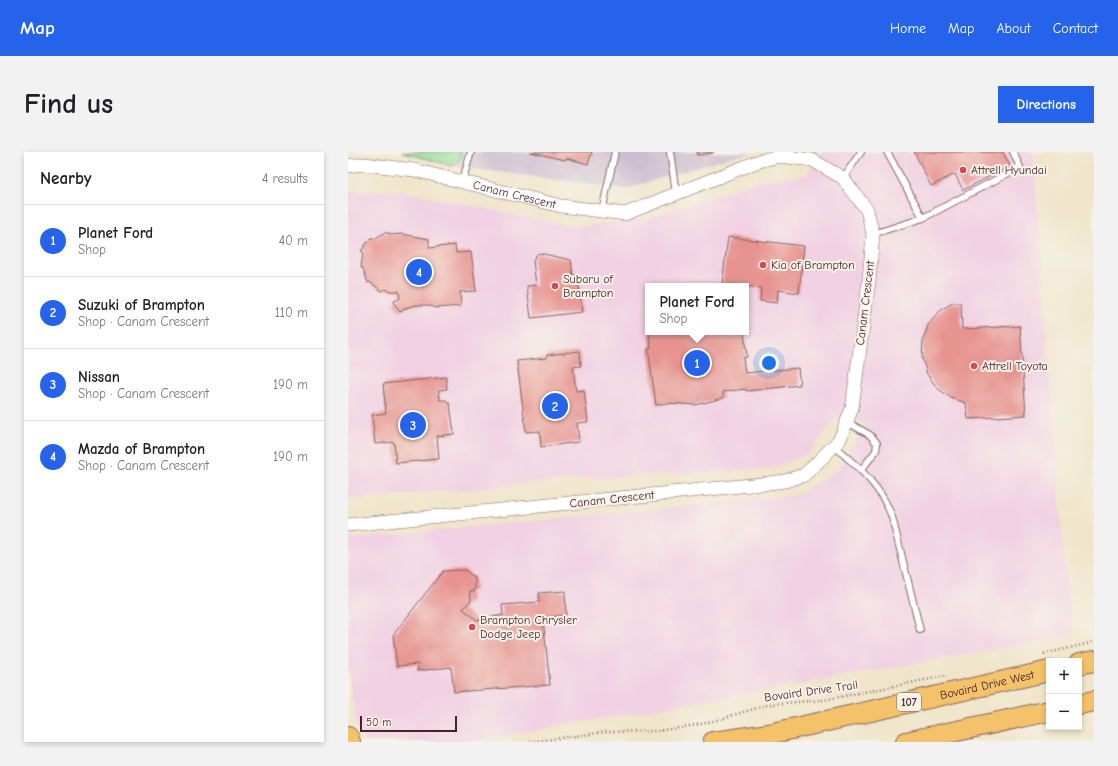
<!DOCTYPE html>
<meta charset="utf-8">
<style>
:root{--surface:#fff;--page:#f2f2f2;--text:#202124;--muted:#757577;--line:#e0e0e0;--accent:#2563eb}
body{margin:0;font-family:"Comic Neue",sans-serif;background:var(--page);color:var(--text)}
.controls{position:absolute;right:12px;bottom:12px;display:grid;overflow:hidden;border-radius:0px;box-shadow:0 2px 6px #0003}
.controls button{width:36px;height:36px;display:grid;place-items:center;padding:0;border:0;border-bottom:1px solid var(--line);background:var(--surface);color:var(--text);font:20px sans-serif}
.scale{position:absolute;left:12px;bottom:10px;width:97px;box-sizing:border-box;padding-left:4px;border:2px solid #4a1f2b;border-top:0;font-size:11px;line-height:14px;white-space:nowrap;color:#4a1f2b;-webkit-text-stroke:3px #f7f3e8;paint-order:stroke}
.you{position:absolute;left:421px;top:211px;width:14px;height:14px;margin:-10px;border:3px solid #fff;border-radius:50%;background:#1a73e8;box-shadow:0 0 0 6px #1a73e833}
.badge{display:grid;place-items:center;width:26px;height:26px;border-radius:50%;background:var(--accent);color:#fff;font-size:13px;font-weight:700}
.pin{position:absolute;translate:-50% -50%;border:2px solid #fff;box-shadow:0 1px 4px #0006}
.popup{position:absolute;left:297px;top:131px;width:104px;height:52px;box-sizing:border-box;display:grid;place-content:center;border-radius:0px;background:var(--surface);filter:drop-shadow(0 1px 3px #0005);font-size:13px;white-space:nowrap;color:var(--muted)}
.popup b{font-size:15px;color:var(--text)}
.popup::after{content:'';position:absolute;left:50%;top:100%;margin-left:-8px;border:8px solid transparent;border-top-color:var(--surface)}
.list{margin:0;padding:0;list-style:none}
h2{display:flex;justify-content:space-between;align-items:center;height:52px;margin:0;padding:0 16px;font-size:17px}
h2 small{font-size:13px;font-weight:400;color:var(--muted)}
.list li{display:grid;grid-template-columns:26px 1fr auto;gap:12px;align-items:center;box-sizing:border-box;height:72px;padding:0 16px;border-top:1px solid var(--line)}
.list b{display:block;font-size:15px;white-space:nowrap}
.list p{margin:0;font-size:13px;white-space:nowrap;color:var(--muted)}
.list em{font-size:13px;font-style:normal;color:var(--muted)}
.map{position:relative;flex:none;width:746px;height:590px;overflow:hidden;border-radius:0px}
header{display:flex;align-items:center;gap:24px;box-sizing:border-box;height:56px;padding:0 20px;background:var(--accent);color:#fff}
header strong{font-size:19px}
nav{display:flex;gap:22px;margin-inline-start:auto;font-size:14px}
.intro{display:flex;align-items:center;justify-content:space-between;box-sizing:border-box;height:96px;padding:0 24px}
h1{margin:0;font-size:28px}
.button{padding:10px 18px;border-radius:0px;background:var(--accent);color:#fff;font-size:14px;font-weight:700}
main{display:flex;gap:24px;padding:0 24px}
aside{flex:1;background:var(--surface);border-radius:0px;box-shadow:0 2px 6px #0003}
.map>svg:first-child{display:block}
.built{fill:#f1d0e3;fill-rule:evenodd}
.industrial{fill:#cebed1}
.green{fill:#96df9a;stroke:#707f62}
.building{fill:#e79491}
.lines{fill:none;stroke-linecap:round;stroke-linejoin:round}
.lane-casing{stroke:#846463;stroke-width:8}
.street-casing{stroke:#846463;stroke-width:14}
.primary-casing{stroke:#846463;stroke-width:22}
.path{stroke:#846463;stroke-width:2.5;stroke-dasharray:1 3;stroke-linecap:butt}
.lane{stroke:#fff;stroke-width:6}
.street{stroke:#fff;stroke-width:13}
.primary{stroke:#f3c26a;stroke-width:20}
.poi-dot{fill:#d1495b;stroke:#f7f3e8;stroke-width:1.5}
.labels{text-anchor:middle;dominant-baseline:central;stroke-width:4;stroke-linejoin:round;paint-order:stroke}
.shield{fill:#f7f3e8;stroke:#7e5f64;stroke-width:1}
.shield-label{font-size:11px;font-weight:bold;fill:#4a1f2b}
.poi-label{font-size:12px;fill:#4a1f2b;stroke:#f7f3e8;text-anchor:start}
.street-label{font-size:12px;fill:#4a1f2b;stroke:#f7f3e8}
</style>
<header>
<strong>Map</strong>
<nav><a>Home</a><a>Map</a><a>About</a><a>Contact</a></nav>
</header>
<div class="intro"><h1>Find us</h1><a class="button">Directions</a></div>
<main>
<aside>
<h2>Nearby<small>4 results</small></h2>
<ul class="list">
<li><span class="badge">1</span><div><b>Planet Ford</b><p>Shop</p></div><em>40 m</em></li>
<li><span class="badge">2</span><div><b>Suzuki of Brampton</b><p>Shop · Canam Crescent</p></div><em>110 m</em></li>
<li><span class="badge">3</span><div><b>Nissan</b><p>Shop · Canam Crescent</p></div><em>190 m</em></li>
<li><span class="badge">4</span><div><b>Mazda of Brampton</b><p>Shop · Canam Crescent</p></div><em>190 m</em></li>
</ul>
</aside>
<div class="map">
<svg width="746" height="590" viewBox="0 0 746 590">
<rect width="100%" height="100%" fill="#f7f3e8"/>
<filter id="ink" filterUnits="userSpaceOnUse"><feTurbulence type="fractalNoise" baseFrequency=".025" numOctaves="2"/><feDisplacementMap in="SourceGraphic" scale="8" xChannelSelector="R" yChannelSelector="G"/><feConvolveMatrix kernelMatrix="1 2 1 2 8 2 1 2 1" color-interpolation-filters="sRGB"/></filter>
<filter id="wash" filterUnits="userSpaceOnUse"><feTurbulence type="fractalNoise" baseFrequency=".012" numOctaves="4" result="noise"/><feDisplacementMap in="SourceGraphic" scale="16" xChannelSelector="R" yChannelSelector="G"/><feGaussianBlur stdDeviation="0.9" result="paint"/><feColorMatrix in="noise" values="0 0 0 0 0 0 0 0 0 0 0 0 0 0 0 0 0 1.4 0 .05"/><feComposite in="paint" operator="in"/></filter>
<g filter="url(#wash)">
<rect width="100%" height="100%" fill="#f0e5ca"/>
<path class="built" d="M472,0h213l32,422 9,62 -607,106h-102l-9,-17 -8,-57v-129l449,-44 42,-27 27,-45 -29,-6 -29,37 -39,15 -175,9 -246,22v-309h53l174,36 73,-9 113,-38 46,-5zM300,134h98v46h-98z"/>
<path class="industrial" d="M54,0h350l-24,6 -102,31 -174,-23z"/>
<path class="green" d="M54,0h58v7l-8,7z"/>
<g id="blocks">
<g class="building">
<path d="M182,0h62l-4,12 -22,-6 -1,2z"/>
<path d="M349,0h16v1l-16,2z"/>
<path d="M566,0h89l7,14 -47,24 -8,-16 -24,12z"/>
<path d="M36,81h6v2l12,-1 27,5v9l26,-3 1,8 15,-1 5,39 -16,1 1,14 -25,2 -9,-3h-10l-9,2 -8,5 -7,-10 7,-4 -1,-7h-8l-7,-2 -2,2 -12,-9 -2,1 -5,-15h-2l2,-16 -2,-1 5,-7 6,-7 2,2z"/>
<path d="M380,85l76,9 -5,47 -21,-3 -1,13 -17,-2 1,-13 -39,-4z"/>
<path d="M191,101l32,7 2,15h5l4,37 -51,6 -4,-32 9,-1 -3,-24 2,-5z"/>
<path d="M604,151h9l1,26 58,-3 6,89 -58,4 -2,-16 -15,-5 -14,-10 -10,-14 -5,-16 1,-17 5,-16 11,-13z"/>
<path d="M301,180h95l3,25 -4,1 2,15 53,-5 2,17 -54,6v-2l-23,3v6l-27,7 -29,-2 -11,2 -8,-57h3z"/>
<path d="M232,199l1,15 -8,1 3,24 8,-1 4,32 -11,1 2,19 -38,5 -1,-16 -14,1 -9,-71 30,-3v-3z"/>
<path d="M98,225l1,12 -8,1 1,10h6l4,4 4,30 -17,2 2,23 -43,4 -2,-21 -19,2 -3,-29 14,-2 -3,-29z"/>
<path d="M117,418l10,8v13h-5l1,9 -8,9 14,11 26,-5 -1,-10 37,-3v-9l26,-2 1,24 -23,3 7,67 -96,7 -3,-25 -34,4 1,-7 -21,2 -4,-31 50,-64z"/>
</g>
</g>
</g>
<g filter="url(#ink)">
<use href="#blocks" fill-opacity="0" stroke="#846463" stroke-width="1"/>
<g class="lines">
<g class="lane-casing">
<g id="lane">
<path d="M322,0l6,41"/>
<path d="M495,26l18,-26"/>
<path d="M114,30l9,-30"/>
<path d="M254,59l13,-59"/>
<path d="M575,66l97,-51 -7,-15"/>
<path d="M525,82l50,-16 -36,-66"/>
<path d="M499,270l23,13 7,8 -1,8 -15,19"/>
<path d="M486,294c24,21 47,40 58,71l28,113"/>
</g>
</g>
<g class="street-casing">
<g id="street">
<path id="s1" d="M0,14l16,-2 50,6 147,36 64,8 134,-53 20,-5 33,4 31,18 24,32 6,24 -4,47 -17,127 -12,31 -17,18 -19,18 -19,6 -24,3 -413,41"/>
</g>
</g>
<g class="primary-casing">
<g id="primary">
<path d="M731,512l15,-3"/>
<path d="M731,552l15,-3"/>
<path d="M0,585l2,5"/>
<path id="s2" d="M365,590l56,-8 280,-63"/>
<path d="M558,590l143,-31"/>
</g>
</g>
<g class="path">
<path d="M696,502l50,-12"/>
<path d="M182,590l76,-10 50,-1 23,-3 27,-5 65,-19 53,-4 121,-24"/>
</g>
<use href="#lane" class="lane"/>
<use href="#street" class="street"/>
<use href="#primary" class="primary"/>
</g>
</g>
<g class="poi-dot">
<circle cx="615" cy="18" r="4"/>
<circle cx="415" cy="113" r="4"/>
<circle cx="207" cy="134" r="4"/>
<circle cx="626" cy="214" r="4"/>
<circle cx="124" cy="475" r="4"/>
</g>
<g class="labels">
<rect class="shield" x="549" y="541" width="24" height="18" rx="3"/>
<g class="shield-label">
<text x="561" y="550">107</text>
</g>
<g class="poi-label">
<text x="623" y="18">Attrell Hyundai</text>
<text x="423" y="113">Kia of Brampton</text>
<text x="215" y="127">Subaru of<tspan x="215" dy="14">Brampton</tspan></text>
<text x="634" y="214">Attrell Toyota</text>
<text x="132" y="468">Brampton Chrysler<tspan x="132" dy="14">Dodge Jeep</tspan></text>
</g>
<g class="street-label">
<text stroke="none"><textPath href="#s1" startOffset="170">Canam Crescent</textPath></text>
<text transform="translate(517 151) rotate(-83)">Canam Crescent</text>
<text transform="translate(264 347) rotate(-6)">Canam Crescent</text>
<text stroke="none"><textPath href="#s2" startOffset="280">Bovaird Drive West</textPath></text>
<text transform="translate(463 539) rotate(-8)">Bovaird Drive Trail</text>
</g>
</g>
</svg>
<div class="controls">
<button>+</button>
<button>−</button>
</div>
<div class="scale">50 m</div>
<div class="you"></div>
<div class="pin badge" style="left:349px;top:211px">1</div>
<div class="popup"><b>Planet Ford</b>Shop</div>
<div class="pin badge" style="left:207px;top:254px">2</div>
<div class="pin badge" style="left:65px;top:273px">3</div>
<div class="pin badge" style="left:71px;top:120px">4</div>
</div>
</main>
